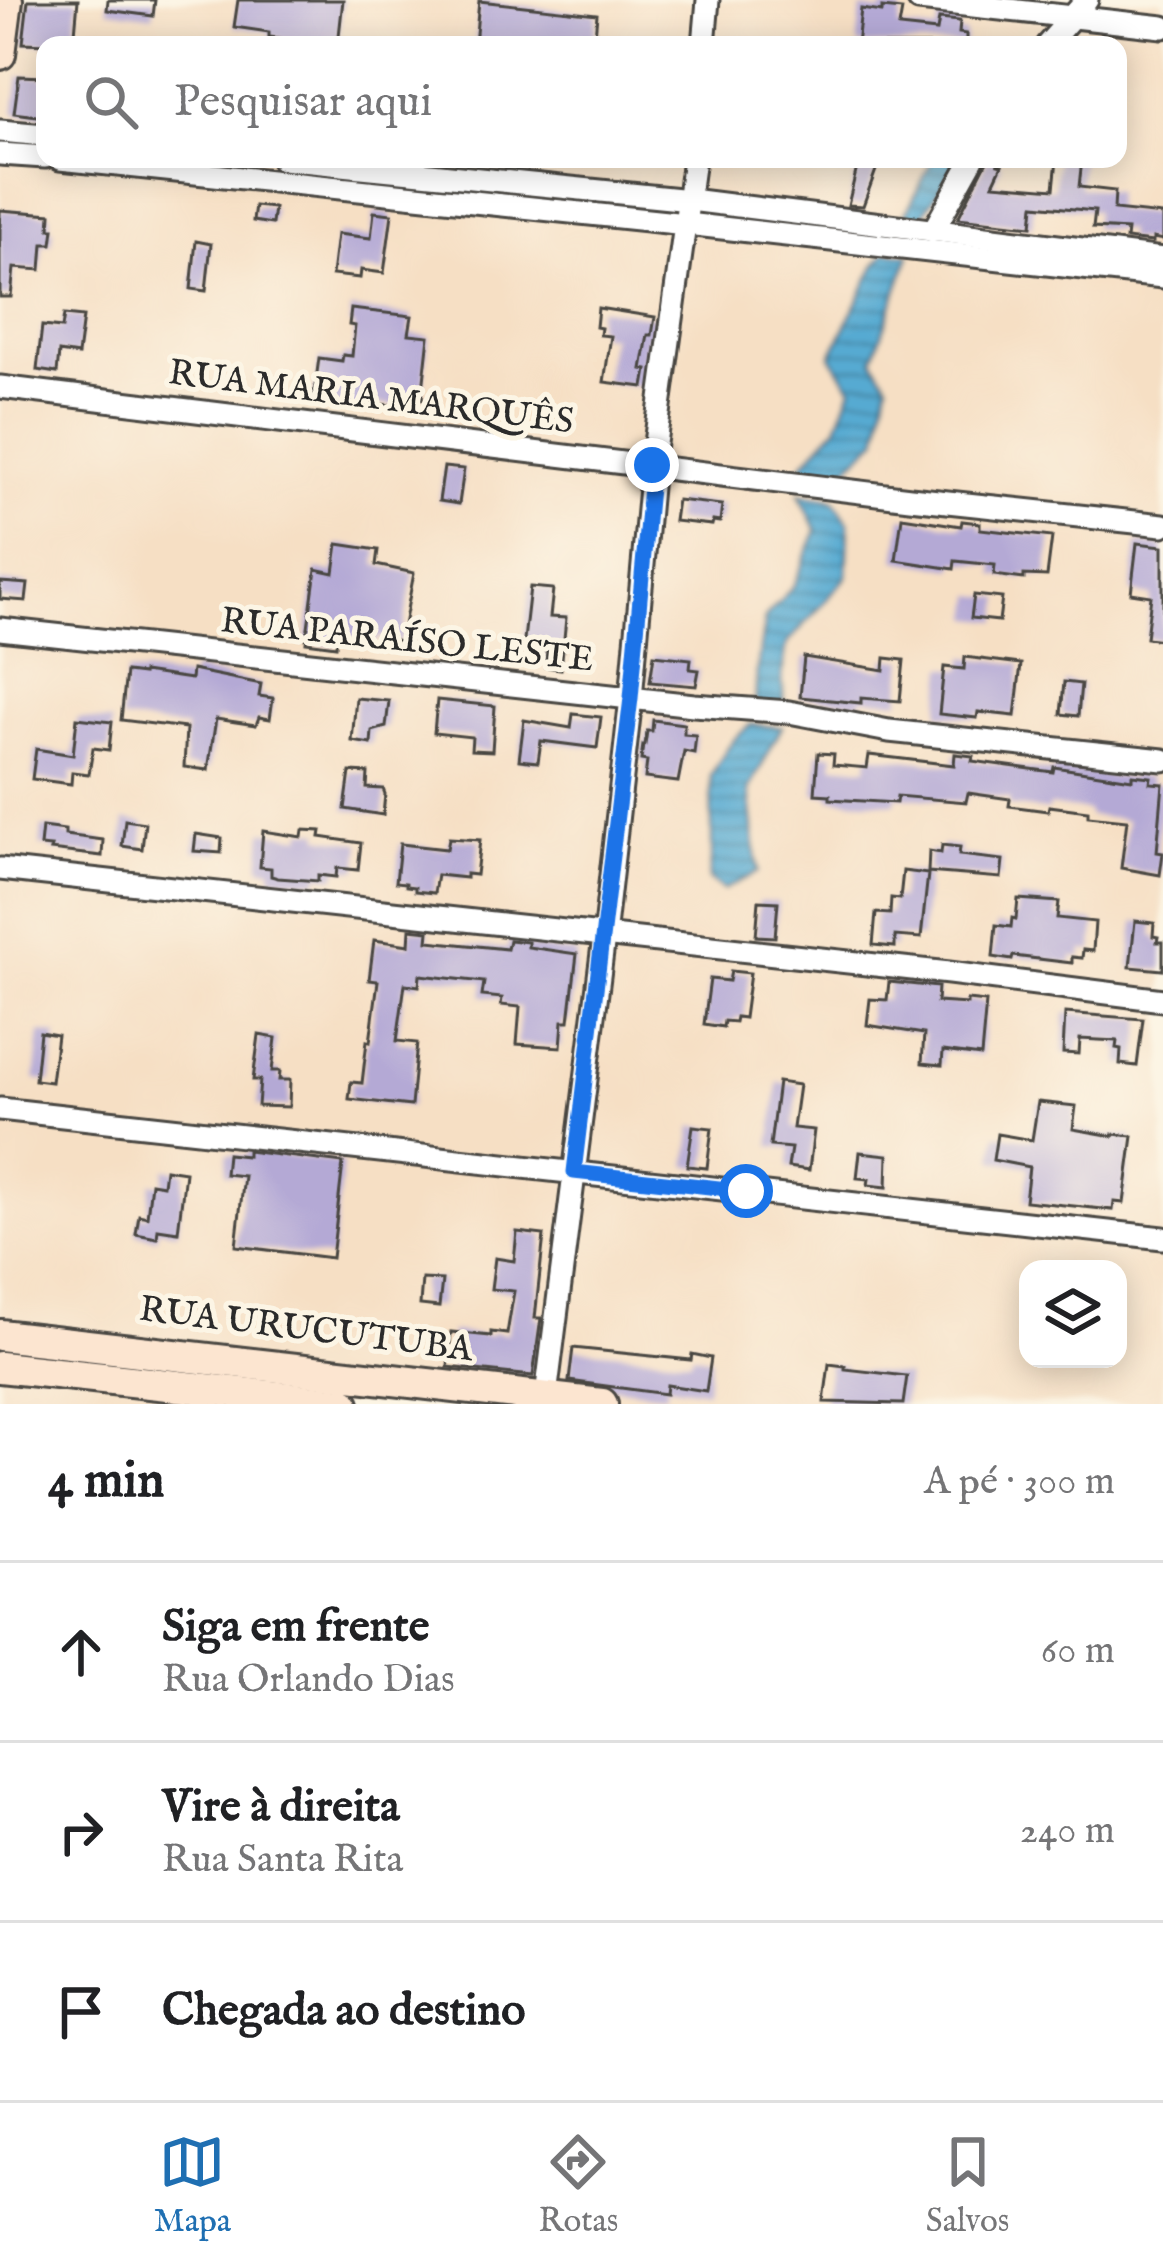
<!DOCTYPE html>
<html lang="pt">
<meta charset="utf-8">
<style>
:root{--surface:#fff;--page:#f6f6f6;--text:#202124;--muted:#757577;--line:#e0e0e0;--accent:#1f6fb2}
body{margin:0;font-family:"IM FELL English",serif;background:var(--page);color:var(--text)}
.controls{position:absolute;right:36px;bottom:36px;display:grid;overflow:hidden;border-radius:24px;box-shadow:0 6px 30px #0003}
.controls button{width:108px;height:108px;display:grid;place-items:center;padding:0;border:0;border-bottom:3px solid var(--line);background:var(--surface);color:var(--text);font:60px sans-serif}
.stop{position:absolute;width:36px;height:36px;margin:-27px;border:9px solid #1a73e8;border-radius:50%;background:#fff}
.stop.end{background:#1a73e8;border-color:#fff;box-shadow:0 3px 12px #0008}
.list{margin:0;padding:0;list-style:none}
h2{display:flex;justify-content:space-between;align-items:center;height:156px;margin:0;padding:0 48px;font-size:51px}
h2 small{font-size:39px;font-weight:400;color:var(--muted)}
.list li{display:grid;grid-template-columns:78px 1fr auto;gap:36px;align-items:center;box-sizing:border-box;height:180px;padding:0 48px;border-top:3px solid var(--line)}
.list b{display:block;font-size:45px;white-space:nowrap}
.list p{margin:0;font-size:39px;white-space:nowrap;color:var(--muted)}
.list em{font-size:39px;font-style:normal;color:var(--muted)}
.icon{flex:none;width:66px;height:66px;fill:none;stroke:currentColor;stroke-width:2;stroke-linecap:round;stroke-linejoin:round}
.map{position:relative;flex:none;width:1163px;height:1404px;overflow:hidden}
.search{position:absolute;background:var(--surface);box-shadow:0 6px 30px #0003;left:36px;right:36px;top:36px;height:132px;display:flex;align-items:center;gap:30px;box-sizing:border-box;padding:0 42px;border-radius:24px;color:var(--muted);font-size:45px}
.sheet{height:696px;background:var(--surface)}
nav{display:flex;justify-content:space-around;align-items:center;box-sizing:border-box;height:168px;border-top:3px solid var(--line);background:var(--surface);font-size:33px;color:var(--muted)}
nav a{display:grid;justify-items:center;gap:6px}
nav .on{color:var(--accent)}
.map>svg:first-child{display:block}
.water{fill:url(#water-rules);stroke:#416a7e;stroke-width:3}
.building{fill:#b4a9d5}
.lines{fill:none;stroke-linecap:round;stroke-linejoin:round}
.street-casing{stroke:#494642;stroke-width:27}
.secondary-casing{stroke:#494642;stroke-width:36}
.street{stroke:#fff;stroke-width:21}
.secondary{stroke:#fce5d0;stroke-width:30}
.route{stroke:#1a73e8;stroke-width:15}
.labels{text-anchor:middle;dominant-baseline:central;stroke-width:10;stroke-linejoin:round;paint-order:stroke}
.street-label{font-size:36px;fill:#2b2b2b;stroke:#fcf5e5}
</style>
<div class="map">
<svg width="1163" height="1404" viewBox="0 0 1163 1404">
<defs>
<pattern id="water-rules" width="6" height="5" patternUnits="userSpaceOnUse" patternTransform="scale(3)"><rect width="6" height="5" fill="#57aad2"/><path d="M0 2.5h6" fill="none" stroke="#488bab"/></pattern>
</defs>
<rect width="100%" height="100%" fill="#fcf5e5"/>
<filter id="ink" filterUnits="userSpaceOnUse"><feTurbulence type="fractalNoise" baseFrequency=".00833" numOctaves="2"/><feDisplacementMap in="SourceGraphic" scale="24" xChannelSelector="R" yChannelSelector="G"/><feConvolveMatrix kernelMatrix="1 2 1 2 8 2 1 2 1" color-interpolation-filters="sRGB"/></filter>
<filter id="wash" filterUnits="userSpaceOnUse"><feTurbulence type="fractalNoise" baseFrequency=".004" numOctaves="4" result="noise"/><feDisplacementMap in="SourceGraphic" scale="48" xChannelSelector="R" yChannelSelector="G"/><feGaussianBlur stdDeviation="2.7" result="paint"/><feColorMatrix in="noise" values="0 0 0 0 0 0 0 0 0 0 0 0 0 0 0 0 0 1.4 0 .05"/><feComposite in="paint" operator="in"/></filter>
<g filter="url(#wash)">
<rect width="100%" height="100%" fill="#f6dfc4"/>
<g class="water">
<path d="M933,159h26l-40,62 -18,2z"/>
<path d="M886,252l24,3 -37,104 15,24 -10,55 -45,43 -36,-5 4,-10 36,-40 15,-38 -21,-32 44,-90z"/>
<path d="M799,494l34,5 16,24 -2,54 -60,67 -5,30 2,34 -29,-3 2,-37 8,-50 29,-33 23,-55z"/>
<path d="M751,724l31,3 -33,63 9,82 -35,18 -14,-11 3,-28 -1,-76 21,-34z"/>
</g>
<g id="blocks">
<g class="building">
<path d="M28,0h50l-4,45 -51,-2z"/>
<path d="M108,0h47l-2,16 -46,-6z"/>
<path d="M238,0h105l-5,45h-23v-3l-46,-5v-5l-35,-5z"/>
<path d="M479,1l118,13 -2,23 -3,8h-117z"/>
<path d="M882,8l20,2 -3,17 38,4 2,-12 21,2 -1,12 7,1v11h-109l4,-36 21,3z"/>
<path d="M19,76l26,1v40l-31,-4z"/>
<path d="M859,159h21l-17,47 -15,-1z"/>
<path d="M988,159h12l-2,5 4,1 -9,19 61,5 3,-30h25l-3,28 36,4 -1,19 49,5v25l-10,-2v4l-27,-3 1,-9 -34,-2 2,-17 -61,-6 -2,21 -74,-8z"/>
<path d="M255,206l19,2 -2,16 -19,-3z"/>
<path d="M0,210l51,4 -1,15h4l-2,15h-9l-2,26 -27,-2 -3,29h-11z"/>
<path d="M374,212l18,2 -8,59 -23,-3 -1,8 -28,-3 5,-41 34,4z"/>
<path d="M196,241l15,3 -5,47 -15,-2z"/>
<path d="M598,308l57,9 -3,18h-4l-6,34 5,1 -3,17 -40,-5 7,-46 -11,-1 1,-7 -5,-1z"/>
<path d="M351,309l61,7 -3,18 20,2 -7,63 -19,-2 -1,9 -36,-3 -1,6 -52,-7 6,-44 23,3 1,-6 9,1 3,-30 -6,-1z"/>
<path d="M64,315l19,2 -5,38 -19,-3 -2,21 -20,-3 5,-44 20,2z"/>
<path d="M444,467l20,2 -5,35 -20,-3z"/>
<path d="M677,500l45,5 -2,17 -7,-1 -1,4 -38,-4z"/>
<path d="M902,517l59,9 1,-5 18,2v6l72,8 -5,39 -23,-1v4l-30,-4 1,-10 -40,-4 -1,8 -58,-9z"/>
<path d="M1137,543l26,3v94l-17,-2 5,-42 -20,-3z"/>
<path d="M338,544l40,6 -2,15 38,8 -13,68 -24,-4v5l-40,-7 -1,11 -30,-4 10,-73 18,4z"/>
<path d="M0,582l28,2 -2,17 -26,-2z"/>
<path d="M530,587l23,2 -3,28 16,1 -5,51 -16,-2 2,-16 -24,-2z"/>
<path d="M974,595l28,3 -3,23 -28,-3z"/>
<path d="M654,655l37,4 -1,10 9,1 -3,16 -46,-4z"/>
<path d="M804,657l80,13 1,-12 19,2 -4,41 -39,-3v5l-61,-6z"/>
<path d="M965,657l56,7 -6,52 -37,-4 -1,6 -38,-4 5,-47 20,2z"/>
<path d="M192,670l69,14 -2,12 14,2 -3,21 -11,-2 -3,8 -40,-6 -8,51 -24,-3 2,-39 -65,-8 5,-48 17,2v-2l48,7z"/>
<path d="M1064,682l17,2 -3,32 -17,-2z"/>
<path d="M356,698l33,3 -3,26 -14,4 -1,13 -19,-3z"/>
<path d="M437,700l58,6 -3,45 -21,-1 1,-13 -38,-4z"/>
<path d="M573,714l28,3 -4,31 -56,-7 -3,21 -19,-2 5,-40 47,8z"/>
<path d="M77,718l35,4 -3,28 -16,-2 -4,26 -17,-2 -1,12 -39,-5 4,-30 37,6z"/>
<path d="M653,720l31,4v10l12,1 -2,18 -10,-2 -6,31 -33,-4 2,-17 -6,-1 2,-15h2l2,-14h5z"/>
<path d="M818,753l16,1 -1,11 34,3 2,-13 85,10 1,-11 18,2 -1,5 81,11 1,-5 78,12v-4l19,2 -1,6 13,1 -6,68 6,1 -3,22 -39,-7 6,-48 -39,-4v-5l-39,-5 -1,5 -39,-5 1,-7 -42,-6 -2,9 -69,-6 -1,7 -66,-4v-4l-15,-1z"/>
<path d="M350,772l18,1 -1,15 16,1 2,5 -2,21 -38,-6z"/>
<path d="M125,820l20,3 -3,26 -20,-3z"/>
<path d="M42,827l23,3v5l38,5 -1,16 -52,-6 1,-3 -11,-1z"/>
<path d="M303,830l18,1 -1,6 41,6 -3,27 -21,-2 -1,9 -18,-2v6l-40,-3 -7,-2v-8l-11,-1 3,-36 39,6z"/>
<path d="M196,834l26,4 -1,15 -27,-2z"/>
<path d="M449,838l31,2 -4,35 -10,-1v4l-29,-3 -3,18 -19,-2v-4l-9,-1v-3l-10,-1 4,-38 47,5z"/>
<path d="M942,845l18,2 -1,8 44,5 -2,18 -73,-6 1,-21 12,2z"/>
<path d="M903,871l25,3 -7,64 -26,-2v11l-22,-2 3,-32 14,1 1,-16 9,1z"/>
<path d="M1018,899l41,3 -2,16 38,4 -2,29 -10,-1 -1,8 -10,-1v6l-59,-7 -1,4 -19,-3 3,-32 15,2 1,-9 4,1z"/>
<path d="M759,901l19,1 -3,35 -19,-1z"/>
<path d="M1135,921l19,2 -1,13 5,1 -1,5h6v28l-33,-3z"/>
<path d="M410,929l19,2 -1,10 79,8 2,-9 19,2v5l49,7 -8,67h-6l-2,26 -44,-3 3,-37 -19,-2 1,-7 -20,-2 2,-14 -64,-7 -1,11 -14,-2 -8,57 20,2 -6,63 -62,-7 2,-17 11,1 5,-42 3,1 8,-61 -9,-1 5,-40 35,5z"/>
<path d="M731,971l19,2 -6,45 -8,-1 -1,5 -11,-1 -1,6 -19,-3 6,-45 19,2z"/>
<path d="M889,982l49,5 -1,15 30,2v-4l19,2 -5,54 -38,-5 -1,14 -20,-2 2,-29 -57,-9 3,-26 17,1z"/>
<path d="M1065,1013l78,6 -6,47 -17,-2 1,-15 -5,-1 1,-7 -37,-2 -1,15 -16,-1z"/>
<path d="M40,1032l17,3 -6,47 -16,-2z"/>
<path d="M259,1035l17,3 -4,33h8l-1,9h11l-1,27 -31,-1 2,-26h-7z"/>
<path d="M778,1082l21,3 -6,43 21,2 -5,40 -21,-3 3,-19 -21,-2z"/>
<path d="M1038,1102l38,4 -3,23 40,7v-2l20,2 -9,67 -10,-1 -1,8 -88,-9 4,-34 -36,-7 4,-26 35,6z"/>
<path d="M693,1126l19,2 -5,40 -20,-2z"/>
<path d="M247,1151l96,12 -11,95 -96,-12 8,-70 -19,-2 2,-20 20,2z"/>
<path d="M860,1152l28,3 -1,32 -19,-2 1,-6 -12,-1z"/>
<path d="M165,1169l20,3 -7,60 -20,-3 -1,9 -21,-4 3,-19 8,2 4,-34 12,2z"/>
<path d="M517,1232l27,3 -9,83h6l-8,58 -85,-9 3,-35 40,4v-4l16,2 7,-43 -23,-2 4,-31 19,3z"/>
<path d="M422,1279l20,1 -3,27 -19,-2z"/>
<path d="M573,1348l118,12 1,-6 19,4 -5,33 -39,-6 -1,9 -97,-13z"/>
<path d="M829,1364l16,2v3l62,7 -4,28 -79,-2z"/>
</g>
</g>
</g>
<g filter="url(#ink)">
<use href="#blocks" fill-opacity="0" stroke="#494642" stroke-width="3"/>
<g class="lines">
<g class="street-casing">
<g id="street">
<path d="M919,0l244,27"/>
<path d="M704,45l4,-45"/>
<path d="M1047,45l40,-45"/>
<path d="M0,131l45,4"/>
<path d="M0,154l45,3"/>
<path d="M60,159l626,65 477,53"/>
<path d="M282,159l408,41 473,59"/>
<path d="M933,231l40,-72"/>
<path d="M0,387l910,111 253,27"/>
<path d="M0,629l694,76 95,7 100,19 274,29"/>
<path d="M0,869l949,104 214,27"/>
<path d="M0,1109l1163,129"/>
<path d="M545,1404l59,-467 27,-239 21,-233 42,-306"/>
</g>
</g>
<g class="secondary-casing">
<g id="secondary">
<path d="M0,54l7,-54"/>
<path d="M0,1335l602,69"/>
<path d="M0,1367l344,37"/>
</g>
</g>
<use href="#street" class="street"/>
<use href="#secondary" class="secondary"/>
</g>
</g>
<g class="lines" filter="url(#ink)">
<path class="route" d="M652,465l-21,233 -57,474 172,19"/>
</g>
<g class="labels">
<g class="street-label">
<text transform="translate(371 398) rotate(7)">RUA MARIA MARQUÊS</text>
<text transform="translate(407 641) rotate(6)">RUA PARAÍSO LESTE</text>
<text transform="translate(306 1330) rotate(7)">RUA URUCUTUBA</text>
</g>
</g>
</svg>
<div class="controls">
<button><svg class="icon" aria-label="layers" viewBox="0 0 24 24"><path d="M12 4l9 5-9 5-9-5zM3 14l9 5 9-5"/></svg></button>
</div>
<div class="stop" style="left:746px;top:1191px"></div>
<div class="stop end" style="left:652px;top:465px"></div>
<div class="search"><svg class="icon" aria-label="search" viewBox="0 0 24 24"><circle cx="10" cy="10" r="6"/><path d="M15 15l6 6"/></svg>Pesquisar aqui</div>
</div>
<section class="sheet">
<h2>4 min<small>A pé · 300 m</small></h2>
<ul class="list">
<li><svg class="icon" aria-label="ahead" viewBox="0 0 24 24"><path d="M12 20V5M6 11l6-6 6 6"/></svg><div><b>Siga em frente</b><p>Rua Orlando Dias</p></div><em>60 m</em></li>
<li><svg class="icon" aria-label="right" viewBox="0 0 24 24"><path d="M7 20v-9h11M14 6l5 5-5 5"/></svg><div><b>Vire à direita</b><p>Rua Santa Rita</p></div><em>240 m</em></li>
<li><svg class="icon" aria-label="arrive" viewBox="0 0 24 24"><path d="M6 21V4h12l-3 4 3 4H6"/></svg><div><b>Chegada ao destino</b></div></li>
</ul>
</section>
<nav>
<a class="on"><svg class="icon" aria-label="map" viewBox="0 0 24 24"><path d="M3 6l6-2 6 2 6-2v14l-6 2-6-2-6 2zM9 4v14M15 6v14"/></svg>Mapa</a>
<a><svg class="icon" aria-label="directions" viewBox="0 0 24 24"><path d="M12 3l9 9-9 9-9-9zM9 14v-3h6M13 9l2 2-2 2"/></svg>Rotas</a>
<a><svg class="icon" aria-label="saved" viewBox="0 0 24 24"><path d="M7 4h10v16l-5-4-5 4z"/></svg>Salvos</a>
</nav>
